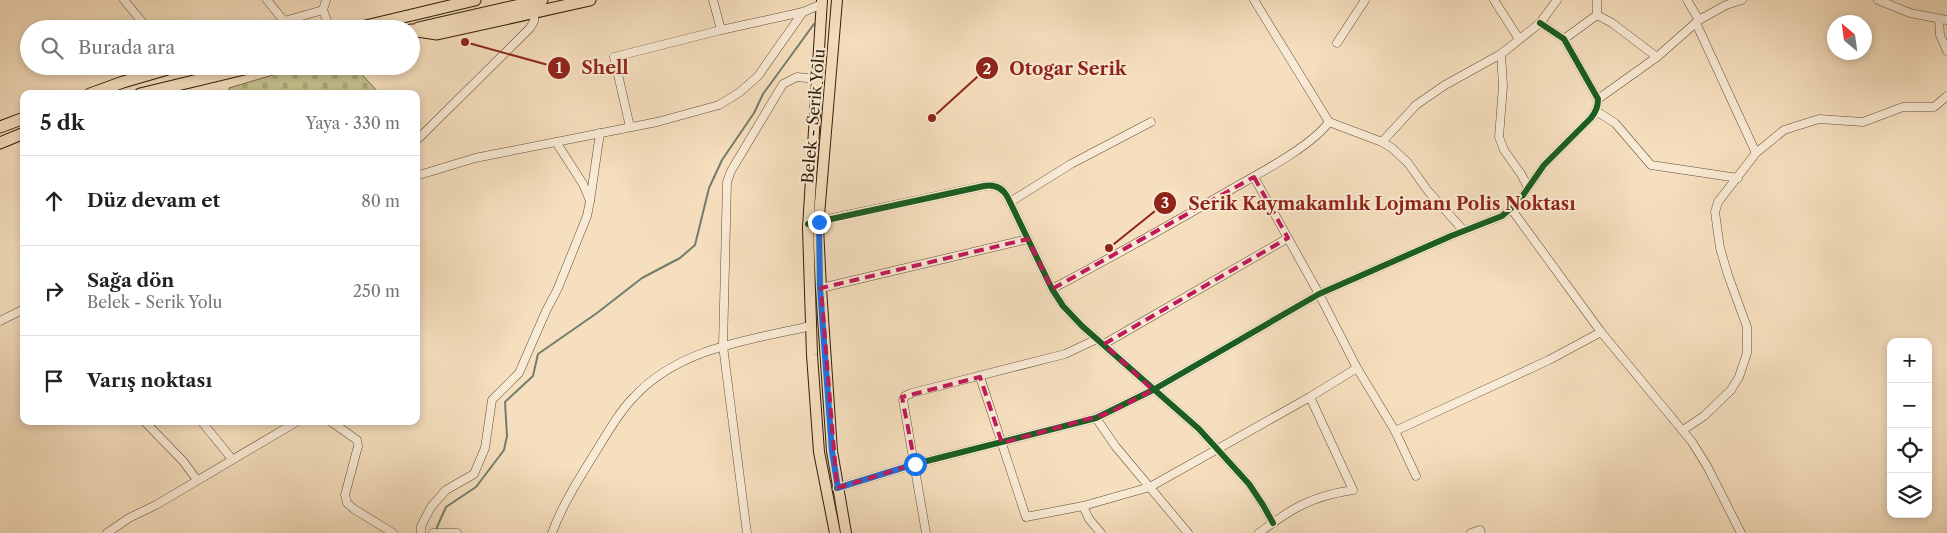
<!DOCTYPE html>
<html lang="tr">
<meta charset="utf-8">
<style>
:root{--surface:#fff;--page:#f6f6f6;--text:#222;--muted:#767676;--line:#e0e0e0}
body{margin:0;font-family:"Libre Caslon Text",serif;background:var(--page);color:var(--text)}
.controls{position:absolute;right:15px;bottom:15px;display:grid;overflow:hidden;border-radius:10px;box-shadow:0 2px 8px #0003}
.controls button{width:45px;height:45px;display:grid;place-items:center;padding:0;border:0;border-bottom:1px solid var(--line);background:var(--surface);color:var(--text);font:25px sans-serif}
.compass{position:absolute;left:1827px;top:15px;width:45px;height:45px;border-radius:50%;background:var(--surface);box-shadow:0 2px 8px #0003;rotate:331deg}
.stop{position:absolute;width:15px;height:15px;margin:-11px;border:4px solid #1a73e8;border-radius:50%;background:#fff}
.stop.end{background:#1a73e8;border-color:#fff;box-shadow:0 1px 5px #0008}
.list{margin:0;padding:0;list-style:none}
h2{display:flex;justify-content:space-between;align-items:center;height:65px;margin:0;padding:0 20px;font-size:21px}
h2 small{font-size:16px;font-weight:400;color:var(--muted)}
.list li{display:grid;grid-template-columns:32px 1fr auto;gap:15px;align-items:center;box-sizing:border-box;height:90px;padding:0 20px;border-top:1px solid var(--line)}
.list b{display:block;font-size:19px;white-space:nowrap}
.list p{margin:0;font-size:16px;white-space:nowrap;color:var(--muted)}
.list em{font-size:16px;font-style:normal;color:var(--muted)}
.icon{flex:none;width:28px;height:28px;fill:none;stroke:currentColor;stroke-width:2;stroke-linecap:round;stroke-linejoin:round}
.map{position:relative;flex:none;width:1947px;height:533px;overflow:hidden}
.search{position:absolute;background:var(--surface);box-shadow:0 2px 8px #0003;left:20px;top:20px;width:400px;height:55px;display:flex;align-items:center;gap:12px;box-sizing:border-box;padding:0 18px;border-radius:28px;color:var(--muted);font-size:19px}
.panel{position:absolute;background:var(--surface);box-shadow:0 2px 8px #0003;left:20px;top:90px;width:400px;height:335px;border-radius:10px}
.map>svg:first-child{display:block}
.cemetery{fill:url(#cemetery-stones);stroke:#7a6e4a}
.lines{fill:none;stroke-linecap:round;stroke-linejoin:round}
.stream{stroke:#727d6e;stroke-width:2}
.minor-casing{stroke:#624e36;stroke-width:9}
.major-casing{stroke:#311d09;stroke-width:12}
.highway-casing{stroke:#311d09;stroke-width:13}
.minor{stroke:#f9ead5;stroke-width:8}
.major{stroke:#f6dfbe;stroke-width:10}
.highway{stroke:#f6dfbe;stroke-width:11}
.cycleway-casing{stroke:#f9ead5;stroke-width:9}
.cycleway{stroke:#1b5e20;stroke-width:6}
.route{stroke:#1a73e8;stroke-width:6}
.marked{fill:none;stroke:#c2185b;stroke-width:4;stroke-dasharray:10 6;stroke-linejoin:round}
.labels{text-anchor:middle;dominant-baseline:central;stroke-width:4;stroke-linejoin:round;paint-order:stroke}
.street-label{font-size:16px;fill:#311d09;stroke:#f9ead5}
.leader{fill:none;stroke:#8f2418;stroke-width:2}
.callout-dot{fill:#8f2418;stroke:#f9ead5;stroke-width:2}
.mark-label{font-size:15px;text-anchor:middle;font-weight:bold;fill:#fff}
.callout-label{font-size:18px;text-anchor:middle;font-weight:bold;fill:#8f2418;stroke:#f9ead5;stroke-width:4;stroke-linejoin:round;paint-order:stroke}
</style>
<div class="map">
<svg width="1947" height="533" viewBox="0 0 1947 533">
<defs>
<pattern id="cemetery-stones" width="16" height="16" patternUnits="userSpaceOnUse" patternTransform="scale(1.25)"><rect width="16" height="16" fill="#c4c08c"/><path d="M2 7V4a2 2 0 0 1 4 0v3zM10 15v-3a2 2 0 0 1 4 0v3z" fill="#a9a577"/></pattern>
</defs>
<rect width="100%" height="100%" fill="#f6dfbe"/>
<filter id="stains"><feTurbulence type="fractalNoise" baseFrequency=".004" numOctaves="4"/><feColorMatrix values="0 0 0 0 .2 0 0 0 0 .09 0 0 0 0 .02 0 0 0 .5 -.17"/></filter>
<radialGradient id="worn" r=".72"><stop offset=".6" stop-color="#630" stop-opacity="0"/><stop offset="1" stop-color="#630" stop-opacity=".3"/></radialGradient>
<path class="cemetery" d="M303,66h51l26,28h-150l-1,-6z"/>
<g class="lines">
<path class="stream" d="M437,530v-3l9,-20 30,-20 28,-37 3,-14 -2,-34 28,-26 5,-22 59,-41 45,-35 38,-20 15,-13 14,-57 13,-28 32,-47 9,-19 51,-70"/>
<g class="minor-casing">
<g id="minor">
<path d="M124,0l24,29"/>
<path d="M267,0l17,21 3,8"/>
<path d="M326,0l-3,10 7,19"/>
<path d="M713,0l8,30"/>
<path d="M1494,0l25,39"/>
<path d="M1597,0v15l15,8 45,34"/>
<path d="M1687,0l12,20 27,-15 16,-5"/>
<path d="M1878,0l32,13 37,7"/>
<path d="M1939,19l1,16 7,16"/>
<path d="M284,21l39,-11"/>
<path d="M1696,23l60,130"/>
<path d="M1564,39l33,-24"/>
<path d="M1337,43l28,-43"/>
<path d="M1501,54l2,32 -4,51 5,13 17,24 7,13"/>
<path d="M1598,99l59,-42 42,-37"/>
<path d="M1596,111l19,12 36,42 87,13"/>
<path d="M1329,122l53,20 10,6 16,15 20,28 36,40"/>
<path d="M630,127l-16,-70 107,-27 82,-18 19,-8"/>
<path d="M416,141l114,-113 4,-7v-9"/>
<path d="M1382,142l34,-37 29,-20 56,-31 39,-31 17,-23"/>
<path d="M416,176l59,-18 182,-36 62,-17 21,-13 18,-16 45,-64"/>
<path d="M1254,177l65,117 38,74 38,63 21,45"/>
<path d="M590,201l10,-68"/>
<path d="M1010,202l61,-38 80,-42"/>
<path d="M1512,210l89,122 91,110 15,24 34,67"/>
<path d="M814,222l170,-36c11,-2 19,2 24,12l44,91 11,17 19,20 117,103 50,55 14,21 10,18"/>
<path d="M821,288l207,-49"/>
<path d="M1052,289c58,-31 116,-63 173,-96 29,-17 85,-45 104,-71l-75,-122"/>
<path d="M0,321l24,-12"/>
<path d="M1104,344l184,-106"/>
<path d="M980,377l46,140 57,-11 67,-19 160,-90 47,-29"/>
<path d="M1096,418l20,29 72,86"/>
<path d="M144,421l39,40 14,19"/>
<path d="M201,421l31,38"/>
<path d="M330,421l27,19 1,6 -13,49 2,8 7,6 39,24"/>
<path d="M1683,430l21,-14 27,-26 8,-13 8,-24v-26l-19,-52 -8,-27 -5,-36 3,-10 38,-49 28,-23 35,-11 44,3 40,-15h31l13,-11"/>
<path d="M1395,431l154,-71 52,-28"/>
<path d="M837,488l78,-24 181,-46 57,-28 166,-96 132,-58 51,-20 17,-15 25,-36 47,-47c5,-6 7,-11 7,-19l-34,-60 -24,-16"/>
<path d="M1083,506l6,13 12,14"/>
<path d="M107,533l22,-15 27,-13 142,-84"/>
<path d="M421,533v-7l10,-19 15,-17 28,-16 11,-26 7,-48 27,-27 27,-62 12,-23 29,-72 3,-15 -7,-17 -27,-42"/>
<path d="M433,533h24"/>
<path d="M552,533c10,-28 27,-54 43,-80 12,-19 23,-40 39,-56 45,-49 115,-57 177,-71"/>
<path d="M747,533l-24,-187 4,-164 4,-11 52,-87 14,-7 20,2"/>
<path d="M926,533l-23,-133 2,-4 7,-3 153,-39 32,-15"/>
<path d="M1259,533c33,-25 53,-37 94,-43l-43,-93"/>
<path d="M1471,533l9,-3 1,3"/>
</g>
</g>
<g class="major-casing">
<g id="major">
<path d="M822,0l-14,228 4,127 7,97 16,81"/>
<path d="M837,0l-19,227 3,61 11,163 14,82"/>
</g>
</g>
<g class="highway-casing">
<g id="highway">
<path d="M418,28l124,-28"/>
<path d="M353,29l122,-29"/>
<path d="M411,30l26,4 153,-34"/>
<path d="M90,94l33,-12 55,-16"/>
<path d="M140,94l116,-28"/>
<path d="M0,127l24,-9"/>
<path d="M0,143l24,-10"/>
</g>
</g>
<use href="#minor" class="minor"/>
<use href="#major" class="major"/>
<use href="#highway" class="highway"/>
<g class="cycleway-casing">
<g id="cycleway">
<path d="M808,224l176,-38c11,-2 19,2 24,12l44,91 11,17 19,20 117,103 50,55 14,21 10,18"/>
<path d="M837,488l78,-24 181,-46 57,-28 166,-96 132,-58 51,-20 17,-15 25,-36 47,-47c5,-6 7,-11 7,-19l-34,-60 -24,-16"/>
</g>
</g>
<use href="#cycleway" class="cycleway"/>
</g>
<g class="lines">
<path class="route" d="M819,222l1,66 12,163 6,37 77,-24"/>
</g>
<path class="marked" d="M1254,177l34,61 -184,106 49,46 -44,23 -107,30 -22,-66 -78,20 13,67 -78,24 -16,-200 207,-49 24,50z"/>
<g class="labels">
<g class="street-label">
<text transform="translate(813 116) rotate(-85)">Belek - Serik Yolu</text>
</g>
</g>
<path class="leader" d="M465 42L559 68M932 118L987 68M1109 248L1165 203"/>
<g class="callout-dot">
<circle cx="465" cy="42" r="5"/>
<circle cx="932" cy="118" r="5"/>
<circle cx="1109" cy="248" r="5"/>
<circle cx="559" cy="68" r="12"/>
<circle cx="987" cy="68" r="12"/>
<circle cx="1165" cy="203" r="12"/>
</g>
<g class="mark-label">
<text x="559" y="73">1</text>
<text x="987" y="74">2</text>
<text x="1165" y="208">3</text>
</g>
<g class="callout-label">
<text x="605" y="74">Shell</text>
<text x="1068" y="75">Otogar Serik</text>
<text x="1382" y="210">Serik Kaymakamlık Lojmanı Polis Noktası</text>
</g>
<rect width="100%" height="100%" filter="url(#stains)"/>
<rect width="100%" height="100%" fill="url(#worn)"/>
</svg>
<div class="controls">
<button>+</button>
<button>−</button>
<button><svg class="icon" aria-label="locate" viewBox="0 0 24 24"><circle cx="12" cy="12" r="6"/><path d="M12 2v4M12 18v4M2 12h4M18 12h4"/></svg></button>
<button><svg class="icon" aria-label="layers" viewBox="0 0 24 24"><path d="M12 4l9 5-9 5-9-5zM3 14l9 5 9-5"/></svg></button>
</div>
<svg class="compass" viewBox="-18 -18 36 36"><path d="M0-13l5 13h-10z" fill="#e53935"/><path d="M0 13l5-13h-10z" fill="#767676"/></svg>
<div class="stop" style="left:915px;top:464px"></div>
<div class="stop end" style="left:819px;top:222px"></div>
<div class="search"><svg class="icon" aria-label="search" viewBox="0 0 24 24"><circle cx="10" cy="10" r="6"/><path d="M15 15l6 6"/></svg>Burada ara</div>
<section class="panel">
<h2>5 dk<small>Yaya · 330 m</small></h2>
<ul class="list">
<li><svg class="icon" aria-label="ahead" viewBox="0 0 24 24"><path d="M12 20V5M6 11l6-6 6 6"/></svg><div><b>Düz devam et</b></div><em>80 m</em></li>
<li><svg class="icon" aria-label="right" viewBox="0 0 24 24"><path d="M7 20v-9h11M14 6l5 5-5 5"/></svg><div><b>Sağa dön</b><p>Belek - Serik Yolu</p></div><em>250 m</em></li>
<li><svg class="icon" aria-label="arrive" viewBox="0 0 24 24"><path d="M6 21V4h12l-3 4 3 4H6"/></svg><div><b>Varış noktası</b></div></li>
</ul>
</section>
</div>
